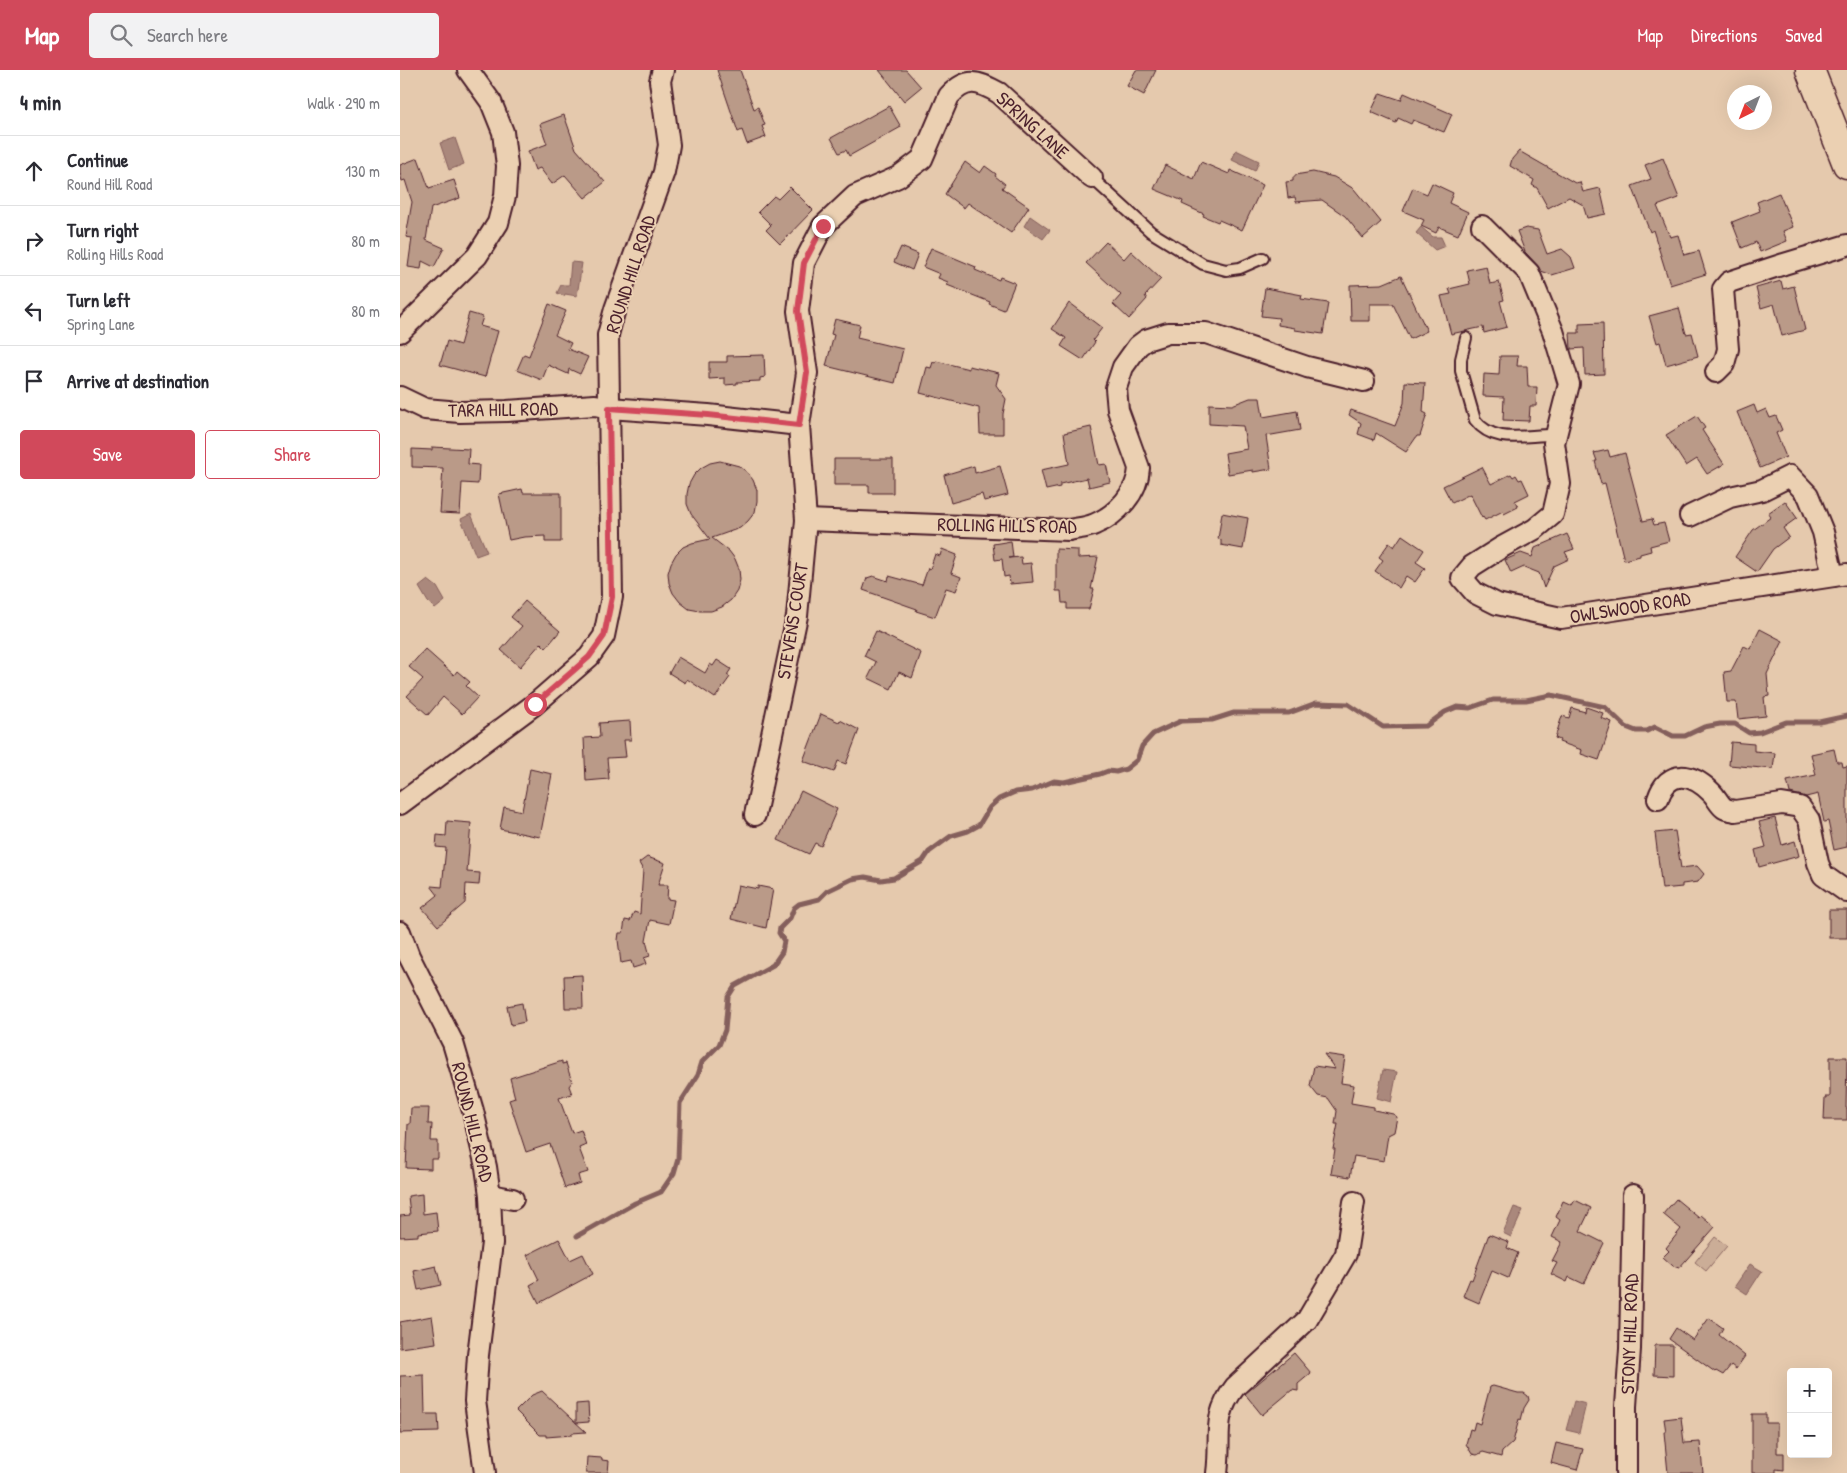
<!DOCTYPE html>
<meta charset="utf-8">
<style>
:root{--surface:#fff;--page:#f2f2f3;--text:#2b2b33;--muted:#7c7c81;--line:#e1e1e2;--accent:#d1495b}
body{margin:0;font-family:"Patrick Hand",sans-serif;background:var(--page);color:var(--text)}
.controls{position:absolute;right:15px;bottom:15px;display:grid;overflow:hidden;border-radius:5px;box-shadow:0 5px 20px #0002}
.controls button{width:45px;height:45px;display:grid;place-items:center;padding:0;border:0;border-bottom:1px solid var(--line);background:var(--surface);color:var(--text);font:25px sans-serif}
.compass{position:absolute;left:1327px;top:15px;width:45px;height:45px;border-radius:50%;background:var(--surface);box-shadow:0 5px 20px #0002;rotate:222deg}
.stop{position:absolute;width:15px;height:15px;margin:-11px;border:4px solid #d1495b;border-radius:50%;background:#fff}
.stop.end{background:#d1495b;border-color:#fff;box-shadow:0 1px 5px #0008}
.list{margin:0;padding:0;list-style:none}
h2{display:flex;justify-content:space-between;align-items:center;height:65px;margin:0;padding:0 20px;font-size:21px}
h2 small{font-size:16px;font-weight:400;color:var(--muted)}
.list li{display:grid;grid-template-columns:32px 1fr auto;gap:15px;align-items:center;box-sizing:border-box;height:70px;padding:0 20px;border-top:1px solid var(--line)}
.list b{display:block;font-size:19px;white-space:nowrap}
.list p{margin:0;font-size:16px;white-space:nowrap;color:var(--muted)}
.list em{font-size:16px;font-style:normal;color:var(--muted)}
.actions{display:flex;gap:10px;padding:15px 20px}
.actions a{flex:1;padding:11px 0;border:1px solid var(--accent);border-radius:5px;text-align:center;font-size:18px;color:var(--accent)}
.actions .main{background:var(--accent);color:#fff}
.icon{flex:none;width:28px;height:28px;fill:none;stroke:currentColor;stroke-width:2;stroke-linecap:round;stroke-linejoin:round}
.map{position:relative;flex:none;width:1447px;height:1403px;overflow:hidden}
header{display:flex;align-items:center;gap:30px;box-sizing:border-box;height:70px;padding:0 25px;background:var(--accent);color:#fff}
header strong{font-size:24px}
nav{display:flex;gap:28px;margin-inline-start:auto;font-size:18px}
.search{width:350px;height:45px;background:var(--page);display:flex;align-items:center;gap:12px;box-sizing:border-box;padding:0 18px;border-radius:5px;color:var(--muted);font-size:19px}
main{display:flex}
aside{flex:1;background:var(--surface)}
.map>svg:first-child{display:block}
.green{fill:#cbad97;stroke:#8a6661}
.water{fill:#aa887b;stroke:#845e5b}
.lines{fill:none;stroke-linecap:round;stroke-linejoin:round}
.stream{stroke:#845e5b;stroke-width:5}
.building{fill:#ba9a88;stroke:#4a1f2b}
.lane-casing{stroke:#4a1f2b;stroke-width:14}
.street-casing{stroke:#4a1f2b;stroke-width:24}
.secondary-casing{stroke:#4a1f2b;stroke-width:31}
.lane{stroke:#ebd0b2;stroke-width:10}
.street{stroke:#ebd0b2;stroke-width:20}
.secondary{stroke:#ebd0b2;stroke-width:28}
.route{stroke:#d1495b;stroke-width:6}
.labels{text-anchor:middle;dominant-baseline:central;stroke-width:4;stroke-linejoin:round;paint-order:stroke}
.street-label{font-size:19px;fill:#4a1f2b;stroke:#ebd0b2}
</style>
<header>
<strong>Map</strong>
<div class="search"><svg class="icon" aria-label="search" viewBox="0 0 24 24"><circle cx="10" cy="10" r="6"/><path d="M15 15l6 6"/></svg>Search here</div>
<nav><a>Map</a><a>Directions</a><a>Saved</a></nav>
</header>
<main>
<aside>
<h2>4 min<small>Walk · 290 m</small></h2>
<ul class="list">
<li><svg class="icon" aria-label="ahead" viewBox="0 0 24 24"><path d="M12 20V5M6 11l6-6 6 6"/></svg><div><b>Continue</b><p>Round Hill Road</p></div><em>130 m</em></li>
<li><svg class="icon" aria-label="right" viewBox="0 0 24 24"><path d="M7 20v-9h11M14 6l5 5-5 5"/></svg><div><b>Turn right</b><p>Rolling Hills Road</p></div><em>80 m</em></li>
<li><svg class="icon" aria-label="left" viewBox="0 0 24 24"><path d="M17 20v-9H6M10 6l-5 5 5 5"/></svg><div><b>Turn left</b><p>Spring Lane</p></div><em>80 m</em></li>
<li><svg class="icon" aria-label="arrive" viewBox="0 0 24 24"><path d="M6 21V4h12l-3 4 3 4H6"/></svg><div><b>Arrive at destination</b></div></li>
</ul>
<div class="actions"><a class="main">Save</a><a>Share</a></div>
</aside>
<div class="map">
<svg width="1447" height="1403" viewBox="0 0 1447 1403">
<rect width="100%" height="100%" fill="#e5c9ad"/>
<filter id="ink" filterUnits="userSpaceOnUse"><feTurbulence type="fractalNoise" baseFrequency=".02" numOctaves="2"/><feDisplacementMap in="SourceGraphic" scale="10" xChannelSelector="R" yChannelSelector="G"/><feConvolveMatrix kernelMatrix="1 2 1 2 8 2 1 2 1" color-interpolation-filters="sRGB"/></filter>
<g filter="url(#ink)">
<path class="green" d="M1315,1167l12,9 -21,25 -11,-9z"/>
<g class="water">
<path d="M55,68l9,26 -15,6 -9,-27z"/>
<path d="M836,80l23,11 -4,10 -23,-11z"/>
<path d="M630,146l20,14 -7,9 -19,-13z"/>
<path d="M1021,157l12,10h8l4,9 -10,4 -19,-17z"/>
<path d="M171,192l11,1 -5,33 -12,-2 -1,2 -7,-3 4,-8h8z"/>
<path d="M71,444l16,38 -11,4 -15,-37z"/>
<path d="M28,510l9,7 8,14 -10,8 -7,-7 -9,-15z"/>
<path d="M983,1000l14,2 -6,30 -14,-4z"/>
<path d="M1114,1137l9,3 -12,27 -8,-4z"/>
<path d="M1350,1194l12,7 -15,23 -12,-8z"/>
<path d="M1174,1331l12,3 -7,29 -13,-3z"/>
</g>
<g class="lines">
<path class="stream" d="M177,1166l58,-33 26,-11 13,-19 4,-14 2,-56 18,-28 4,-13 17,-17 6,-15 3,-33 7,-11 38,-21 9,-13 2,-11 -5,-8 1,-5 10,-10 4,-10 5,-4 20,-5 8,-8 25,-12 13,-2 16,3 13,-2 29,-17 6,-9 22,-16 17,-5 11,-6 11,-18 9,-8 16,-7 17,-2 22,-9 10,1 36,-8 8,-3 8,1 10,-3 11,-9 5,-14 11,-12 28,-13 31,-1 22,-7h55l27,-10 32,1 35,23 43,-1 19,-14 12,-5 13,1 23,-8h33l25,-5 54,12 21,20 10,4h11l8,-4 18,9h12l19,-9 16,-3h15l14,9 11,-1 26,-10h33l28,-6"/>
</g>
<g class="building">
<path d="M317,0h23l14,39 4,-2 7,18 -3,1 4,11 -19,7 -5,-14 -4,2z"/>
<path d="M479,0h27l15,17 -17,14z"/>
<path d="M736,0h20l-12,25 -17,-9z"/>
<path d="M980,23l21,7 3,-7 48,21 -8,18 -31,-12 -2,4 -13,-6 -2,5 -25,-11z"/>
<path d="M489,36l12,21 -52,29 -3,-6 -7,3 -8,-15z"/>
<path d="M164,45l12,34 29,33 -20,16 -20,-23 -13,9 -12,-16 -5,2 -7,-19 19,-7 -7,-20z"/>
<path d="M1119,81l56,32 5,-1 3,10 17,-4 6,26 -19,4 -4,-13 -14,-8 -21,11 -11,-20 -5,-3 2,-5 -24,-14 2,-7z"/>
<path d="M18,88l11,30 25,-8 6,18 -29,10 -5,32 18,8 -10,19 -12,-6 -1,8 -13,-2 4,-29 -6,-1 6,-35 -7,-22 -3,1 -2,-8v-8z"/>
<path d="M1263,88l16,40 -22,8 13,31 8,-2 6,20 15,-4 7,23 -36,11 -17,-55 -3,2 -18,-46 19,-7 -6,-14z"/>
<path d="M565,92l15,11 5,-7 11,8 -1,2 10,8 -3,4 27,19 -18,26 -43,-30 -4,5 -19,-14z"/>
<path d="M801,92l28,12 1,-4 33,15 -21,45 -23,-10 -1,2 -15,-6 1,-2 -22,-10 1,-3 -29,-12 11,-24 29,14z"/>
<path d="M913,102l21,5 20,12 27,33 -18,16 -18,-22 -23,-16 -26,2 -1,-5 -7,1 -2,-16 7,-1v-4h2v-2z"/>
<path d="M1032,113l21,10 -4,10 19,9 -10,23 -19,-8 -3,6 -15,-7 3,-6 -21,-9 10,-23 14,6z"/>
<path d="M390,117l23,23 -33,34 -14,-14 5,-5 -13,-13 16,-16 4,3z"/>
<path d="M1379,123l14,34 -10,4 4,10 -27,11 -4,-10 -14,6 -10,-26 28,-11 -3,-9z"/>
<path d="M1126,158l12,2 9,24 15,-5 9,8 4,11 -23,7 -11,-4 -4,-6 -12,-13 -8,-21z"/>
<path d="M706,172l18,17 7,-8 30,28 -16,17 2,3 -18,20 -16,-15 8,-9 -35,-32z"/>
<path d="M501,177l17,7 -6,16 -18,-8z"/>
<path d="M531,178l45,19 -1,3 24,10 1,-3 15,6 -11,27 -15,-6 1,-2 -43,-17 1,-3 -10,-4 2,-4 -17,-7z"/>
<path d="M1086,196l4,18 9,-2 5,18 -4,1 7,26 -23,6 -1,-6 -32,7 -10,-38 10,-2 -2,-5 21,-5 -3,-14z"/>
<path d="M1001,206l26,55 -17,8 -17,-35h-23v17h-19l-1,-36 32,-1z"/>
<path d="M1381,211l2,8 11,-3 11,44 -23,6 -8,-32 -13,4 -5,-20z"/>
<path d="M865,218l37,7 -1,4 27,4 -5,31 -28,-4v-2l-17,-3 1,-7 -18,-2z"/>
<path d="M669,233l33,25 -9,12 2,2 -12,18 -22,-14 5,-8 -14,-9z"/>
<path d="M149,234l17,7 -11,24 16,8 -3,6 20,8 -8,17 -11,-5 -1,5 -20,-9 -6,15 -25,-10 7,-16 5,2z"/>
<path d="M1279,238l7,26 6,-1 6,23 -32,9 -6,-23 -3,1 -8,-27z"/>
<path d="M69,243l14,4 -3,9 18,5 -13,46 -45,-12 7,-24 13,4z"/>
<path d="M435,249l25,6 -3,13 46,11 -8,34 -69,-17 8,-31 -3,-1z"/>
<path d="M1203,253l1,51 -19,1 -1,-27 -13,1 -1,-16h9v-9z"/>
<path d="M364,285l1,22 -5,1v3l-23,1v2l-12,1v-7l-16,1v-17h18v-6z"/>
<path d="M1100,286h18l-1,10h10l1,21h9l-1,19h-6l-1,15 -26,-1 1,-23 -21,-1 1,-22 15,1z"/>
<path d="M536,291l33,8v-3l30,7 -3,12 10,14 -3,15v20h-23l-1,-26 -59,-15 7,-26 4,1 2,-6 2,1z"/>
<path d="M1005,312l20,1 -2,29 4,2 -7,22h-3l-11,16 -30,-19 -2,7 -16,-6 3,-11 -12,-8 2,-5 44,16 9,-23z"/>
<path d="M850,328h10l3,19 34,-6 3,19 -34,6 5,33 -18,3v-2l-25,4 -3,-21 22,-4 -4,-23 -34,-2v-20l23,1z"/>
<path d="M1354,335l3,8 9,-4 4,9 6,-2 6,14 -6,3 10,24 -26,11 -23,-56z"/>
<path d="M1297,346l8,12 -3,2 22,34 -17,10 -10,-15 -11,7 -20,-31z"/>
<path d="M691,357l8,38 7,-1 4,18 -21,5 -2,-9 -27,6v3l-14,3 -5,-20 28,-6 -5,-31z"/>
<path d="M32,377l37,2 -1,15 11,1 -1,19 -16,-1 -2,31 -20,-1 3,-45 -31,-1v-18l20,1z"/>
<path d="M1208,380l2,7 15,-4 18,68 9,-2 2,6 10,-2 5,18 -19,5 1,5 -11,3v2l-16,4 -19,-77 -4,1 -6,-23h2l-3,-8z"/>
<path d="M434,389h59v34h-24v-8h-35z"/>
<path d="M320,391l19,5 8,6 6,8 4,10v11l-2,11 -7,9 -8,7 -28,10 17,13 6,8 4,10 1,11 -3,11 -6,9 -9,7 -11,4h-11l-11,-2 -9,-7 -7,-9 -4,-10 -1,-10 3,-10 5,-9 7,-7 9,-4 18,-4 -19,-25 -4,-10v-10l2,-10 5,-9 7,-7 9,-5z"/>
<path d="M574,396l1,7 25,-7 8,29 -24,6 -2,-7 -31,9 -7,-28z"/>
<path d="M1082,397l9,17 20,-10 2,3 3,-2 3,5 3,-1 7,15 -14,7 3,6 -14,7 -1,-3 -18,9 -2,-3 -1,1 -12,-24 -18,9 -9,-17z"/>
<path d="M122,419l1,4h38v49h-16v-6l-21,1 -15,3 -10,-46z"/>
<path d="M1385,431l12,17 -14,10 6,9 -16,12 -16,23 -22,-15 18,-27 18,-13 -3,-4z"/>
<path d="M822,443l26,5 -5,31 -22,-4v-5l-3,-1z"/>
<path d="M1167,464l7,15 -9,3 4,7 -15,7 -10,22 -5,-15 -15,-6 -13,6 -6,-13 16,-7 11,4 3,-9z"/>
<path d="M1002,465l22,15 -8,12 9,6 -10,14 -9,-6 -7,12 -24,-17 8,-11 -4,-3 10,-14 5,4z"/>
<path d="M611,471l2,16 -4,1 12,-1 1,7 9,-1 2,19 -23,2 -1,-8 -5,1 -2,-18 -7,1 -2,-16z"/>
<path d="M542,479l15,6 -6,18 10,4 -5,14 -10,-3 -11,29 -19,-6 1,-2 -54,-19 4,-12 6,-2 15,5 1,-5 33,9 6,-17 2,1 5,-15 5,2z"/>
<path d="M656,479l22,1v8l20,-1 -7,32h3l-5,20h-22v-6h-5l-1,-12h-5z"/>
<path d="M125,531l35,30 -14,17 -5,-5 -21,24 -19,-17 21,-24 -11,-9z"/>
<path d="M1360,559l23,12 -16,33 2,22 -5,1 2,19 -28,3 -2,-17h-9l-3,-30 7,-1 13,-25 6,3z"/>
<path d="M476,561l45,22 -9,25 -13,-6 -8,17 -23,-11 8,-16 -12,-6z"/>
<path d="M25,579l29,26 3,-4 13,11 -4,4 12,11 -16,17 -19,-17 -15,18 -21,-19 16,-17 -14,-12z"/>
<path d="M278,587l27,16 5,-9 3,2 4,-6 14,9 -4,6 3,2 -15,21 -28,-19 -2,4 -16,-10z"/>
<path d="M1186,637l17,6 -2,5 11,4 -13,38 -18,-6 1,-4 -23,-8 1,-2 -5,-2 7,-22 7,2 3,-10 13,4z"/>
<path d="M421,644l18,8 1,-2 19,10 -13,34 -8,-3 -4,11 -31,-11z"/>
<path d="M230,651l1,19h-7l2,17 -19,1 2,21 -23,2 -2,-43 16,-1 -1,-14z"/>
<path d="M1331,672l23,2v7l21,2 -2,16 -44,-4z"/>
<path d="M1434,679l3,13h5l1,5 4,-1v81l-13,3 -6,-29 -4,1 -6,-28 -12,3 -16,-4 -3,-12 29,-6 -5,-21z"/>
<path d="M130,699l22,5 -12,63 -40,-8 4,-22 18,4z"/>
<path d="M401,721l36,18 -16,37 -6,-3 -6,11 -31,-14z"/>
<path d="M1375,748l7,27 13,-4 4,15 -40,11 -4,-17 11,-3 -7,-25z"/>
<path d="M47,751l24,2 -4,49 13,1 -1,12 -13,-1 -1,19 -27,23 -16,-18 16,-13 -7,-9 11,1 4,-39 -10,-1 1,-12 9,1z"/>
<path d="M1275,761l6,37 16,-2 7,8 -6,8 -16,2v3l-20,2 -7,-56z"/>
<path d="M247,787l18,6 -7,22h10l-1,14 7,1 -5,24 -19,-4 -4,21 4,15 -6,2 2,6 -13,4 -2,-7 -10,2 -3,-23 1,-7h4l2,-13 5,1 4,-9 6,2 3,-44 -4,-7z"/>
<path d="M338,815l20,4v-3l15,3 -7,39 -35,-9z"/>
<rect x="1429" y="840" width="18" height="28"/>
<path d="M182,905l1,33h-18l-1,-32z"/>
<path d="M122,933l3,19 -14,3 -4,-19z"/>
<path d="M924,984l21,3 -4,26 13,2 -3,18 23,4v3l19,4 4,3 -3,15 -6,3 -4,26 -30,-5 -4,21 -19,-3 4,-25h-2l5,-25h-3l2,-13 -9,-13 -10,-2 -8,-10 4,-20 21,3z"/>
<path d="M1430,987h17l-1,51h1v12h-23l1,-23h5z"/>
<path d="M162,991v3l4,-1 6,19 -3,4 3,8 -13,4 13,35 9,-3 5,15 -7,3 9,24 -10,3 2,8 -15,5 -15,-44 -24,8 -17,-52 6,-2 -5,-20z"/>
<path d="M11,1038h18l-1,16h4l-1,17h7v18h-7v10l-25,-1 2,-44h2z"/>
<path d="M22,1124l1,20 13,-2 2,19 -20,2v3l-18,1v-21l10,-1 -2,-19z"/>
<path d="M1276,1129l23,19 2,-3 14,12 -36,41 -6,-2 -10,-9 6,-6 -3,-3 15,-19 -18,-15z"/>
<path d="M1175,1130l16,8 -11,23 24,12 -20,41 -15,-7 -2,5 -16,-8 6,-11 -5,-2 10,-19 -10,-5 8,-17 -4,-3 7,-16 9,4z"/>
<path d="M1089,1164l20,8 -2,6 11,5 -10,25 -16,-7 -13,32 -16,-7 7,-17 2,1z"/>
<path d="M159,1169l11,21 13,-6 10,20 -54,29 -9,-18 9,-5 -12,-25z"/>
<path d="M36,1196l5,19 -23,5 -4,-19z"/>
<path d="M32,1246l4,27 -36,5v-26z"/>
<path d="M1309,1248l14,10 -4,7 26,21 -9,13 -5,-4 -8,10 -7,-4 -1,1 -46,-33 7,-11 17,12z"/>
<path d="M1255,1275h18v31l-19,-1z"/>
<path d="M894,1283l17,20 -13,11v7l-6,-1 -30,25 -17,-21z"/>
<path d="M24,1305l1,39h13l1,18 -39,1v-57z"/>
<path d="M1093,1316l25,7h6l4,3 1,4 -5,8 -3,12 -2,-1 -6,23 -11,10 -1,5 -18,-5 -6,3 -5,-1 -6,-10 4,-15 3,1 2,-8 5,2 10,-37z"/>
<path d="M142,1321l44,41 -14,1v2l-26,2v-2h-6l-24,-24 16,-16z"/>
<path d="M188,1333l1,19 -13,1v-19z"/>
<path d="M1352,1344h14v9h11v30h7v17l-8,-1v4h-24z"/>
<path d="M1281,1347l3,26 16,-1 3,31h-35l-4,-41h2l-2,-13z"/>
<path d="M1156,1373l27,6 -6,21 -26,-7z"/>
<path d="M187,1387l15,1v2l7,1 -1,12h-22z"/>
</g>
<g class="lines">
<g class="lane-casing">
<g id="lane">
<path d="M692,108l59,54 52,32 23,6 14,-2 23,-10"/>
<path d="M1066,268l-5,21v12l14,49c20,26 51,14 81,15"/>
</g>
</g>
<g class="street-casing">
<g id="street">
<path d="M1082,156l47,47 24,58 16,53 -15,59 6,41 -7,30 -18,15 -33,18 -30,19 -10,12 13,15 22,11 64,14 286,-44"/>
<path d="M0,262l77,-76 21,-33 7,-27 2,-30 -4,-34 -12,-30 -23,-32"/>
<path d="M1316,302l8,-8 4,-15 -5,-60 6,-7 55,-18 63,-19"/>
<path d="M0,327l25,12 35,3 47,-1 88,-6 14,3 99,7 91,10"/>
<path d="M1290,446l40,-19 32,-7 28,-14 18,19 15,37 10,44"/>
<path d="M406,450l263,10c8,-2 18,-2 26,-6 22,-9 43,-32 44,-56l-21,-58 -2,-22 7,-21 15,-21 8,-6 22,-7h38l101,34 57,14"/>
<path d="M1258,729c10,-31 34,-26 54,-6 4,4 7,11 12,15 3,2 7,2 11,3l47,-7 18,3 9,13 9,43 5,12 24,17"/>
<path d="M0,734l135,-100 54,-47 15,-21 8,-39 -4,-262 7,-26 49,-137 5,-27 -9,-64 3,-11"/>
<path d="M355,745l42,-199 9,-96 -7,-95 8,-52 -9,-62 6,-48 19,-37 32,-30 43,-19 24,-18 27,-63c18,-19 29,-15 50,-3l93,85"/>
<path d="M0,862l9,24 44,87 20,68 13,56 4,28 2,48 -14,112 -3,46 10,72"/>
<path d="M90,1125l23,4"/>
<path d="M817,1403c5,-36 -6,-55 18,-86l72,-67 39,-66 8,-52"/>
<path d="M1226,1403v-67l4,-57 3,-154"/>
</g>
</g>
<g class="secondary-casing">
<path id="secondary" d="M1410,0l37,94"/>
</g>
<use href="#lane" class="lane"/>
<use href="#street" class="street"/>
<use href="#secondary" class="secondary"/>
</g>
</g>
<g class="lines" filter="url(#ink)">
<path class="route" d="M135,634l54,-47 15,-21 8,-39 -3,-189 99,7 91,10 8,-52 -9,-62 6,-48 19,-37"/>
</g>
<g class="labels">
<g class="street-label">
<text transform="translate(633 55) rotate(42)">SPRING LANE</text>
<text transform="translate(230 204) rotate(-72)">ROUND HILL ROAD</text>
<text transform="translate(103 339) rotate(-1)">TARA HILL ROAD</text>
<text transform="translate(607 455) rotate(1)">ROLLING HILLS ROAD</text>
<text transform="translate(1230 537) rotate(-9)">OWLSWOOD ROAD</text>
<text transform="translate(392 551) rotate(-81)">STEVENS COURT</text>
<text transform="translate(73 1052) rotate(76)">ROUND HILL ROAD</text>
<text transform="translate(1229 1264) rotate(-88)">STONY HILL ROAD</text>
</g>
</g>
</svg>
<div class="controls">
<button>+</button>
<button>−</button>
</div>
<svg class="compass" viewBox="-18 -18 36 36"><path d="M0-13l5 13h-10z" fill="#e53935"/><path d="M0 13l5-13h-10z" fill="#7c7c81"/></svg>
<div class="stop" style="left:135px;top:634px"></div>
<div class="stop end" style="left:423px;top:156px"></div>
</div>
</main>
